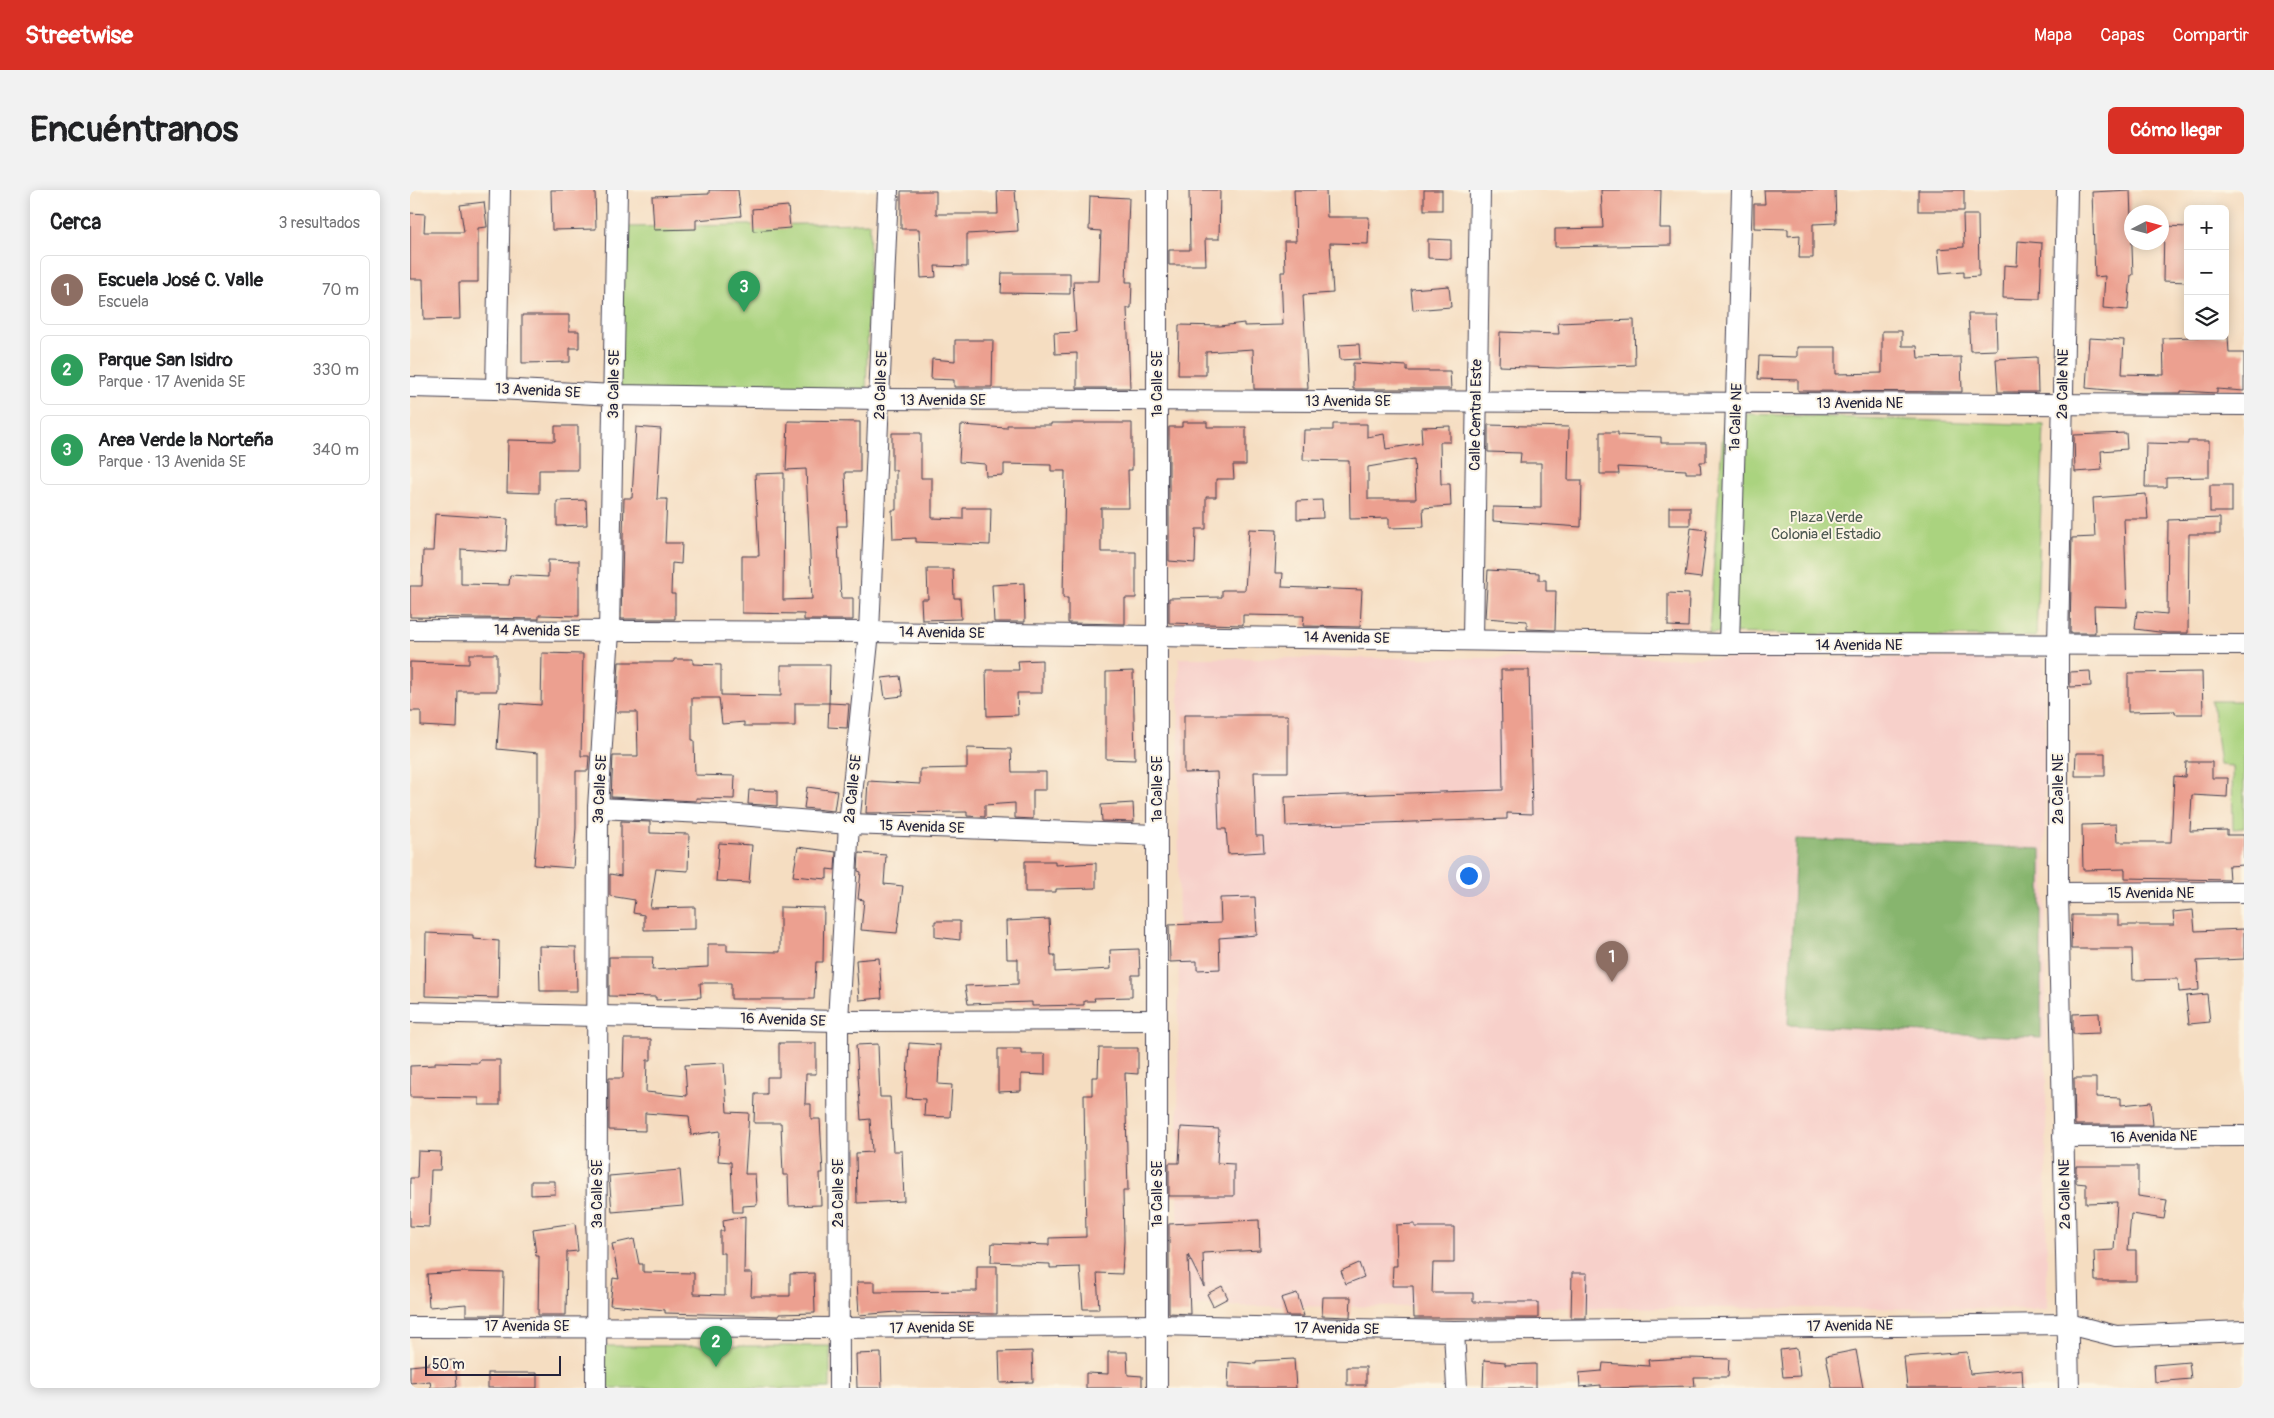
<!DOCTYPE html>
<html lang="es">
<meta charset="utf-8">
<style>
:root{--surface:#fff;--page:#f2f2f2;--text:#202124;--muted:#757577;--line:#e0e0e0;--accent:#d93025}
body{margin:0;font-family:Pangolin,sans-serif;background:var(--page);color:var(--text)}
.controls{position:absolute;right:15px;top:15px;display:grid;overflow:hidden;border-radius:8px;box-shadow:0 2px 12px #0003}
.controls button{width:45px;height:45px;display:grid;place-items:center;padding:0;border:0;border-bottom:1px solid var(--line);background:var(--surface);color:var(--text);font:25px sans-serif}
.compass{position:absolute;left:1714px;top:15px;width:45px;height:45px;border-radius:50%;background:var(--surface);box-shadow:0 2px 12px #0003;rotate:84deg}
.scale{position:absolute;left:15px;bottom:12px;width:136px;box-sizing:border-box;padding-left:5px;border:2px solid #22223b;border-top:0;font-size:14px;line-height:18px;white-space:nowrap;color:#22223b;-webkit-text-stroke:4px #fcf5e5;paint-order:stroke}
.you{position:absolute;left:1058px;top:685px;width:18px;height:18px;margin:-12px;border:4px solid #fff;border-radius:50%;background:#1a73e8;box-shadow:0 0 0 8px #1a73e833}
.badge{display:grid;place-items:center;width:32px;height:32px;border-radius:50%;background:var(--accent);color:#fff;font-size:16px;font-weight:700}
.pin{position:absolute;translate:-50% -41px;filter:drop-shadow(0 1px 2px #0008)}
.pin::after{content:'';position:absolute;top:26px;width:18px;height:15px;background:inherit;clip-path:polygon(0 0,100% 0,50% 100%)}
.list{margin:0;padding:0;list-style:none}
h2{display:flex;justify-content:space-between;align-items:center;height:65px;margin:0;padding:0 20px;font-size:21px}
h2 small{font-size:16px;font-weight:400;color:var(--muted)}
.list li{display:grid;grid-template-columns:32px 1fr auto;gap:15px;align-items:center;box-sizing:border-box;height:70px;margin:0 10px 10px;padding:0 10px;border:1px solid var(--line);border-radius:8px}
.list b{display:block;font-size:19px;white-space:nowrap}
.list p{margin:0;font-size:16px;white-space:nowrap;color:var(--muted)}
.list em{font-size:16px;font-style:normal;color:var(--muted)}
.icon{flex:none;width:28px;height:28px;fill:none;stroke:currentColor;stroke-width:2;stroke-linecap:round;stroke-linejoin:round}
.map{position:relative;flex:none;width:1834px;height:1198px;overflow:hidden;border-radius:8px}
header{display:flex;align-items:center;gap:30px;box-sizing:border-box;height:70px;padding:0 25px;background:var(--accent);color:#fff}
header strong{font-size:24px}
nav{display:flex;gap:28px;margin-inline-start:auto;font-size:18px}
.intro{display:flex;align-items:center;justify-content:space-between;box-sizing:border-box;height:120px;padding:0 30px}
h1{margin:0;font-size:35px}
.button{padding:12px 22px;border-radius:8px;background:var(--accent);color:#fff;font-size:18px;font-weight:700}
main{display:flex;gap:30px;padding:0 30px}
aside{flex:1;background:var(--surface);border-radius:8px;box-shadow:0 2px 12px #0003}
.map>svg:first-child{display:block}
.built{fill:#f7d0ca}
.green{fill:#aad37f;stroke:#667a5d}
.forest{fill:#87b56e;stroke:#546c54}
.building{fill:#eca090;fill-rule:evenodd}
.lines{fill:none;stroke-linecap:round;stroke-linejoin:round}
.minor-casing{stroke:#423e4f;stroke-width:22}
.minor{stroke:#fff;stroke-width:20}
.labels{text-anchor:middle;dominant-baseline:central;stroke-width:4;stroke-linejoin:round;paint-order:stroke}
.street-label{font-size:15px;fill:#22223b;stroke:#fcf5e5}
.park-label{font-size:15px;fill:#4b574f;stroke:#fcf5e5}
</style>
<header>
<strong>Streetwise</strong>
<nav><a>Mapa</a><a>Capas</a><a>Compartir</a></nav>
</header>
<div class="intro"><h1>Encuéntranos</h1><a class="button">Cómo llegar</a></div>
<main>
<aside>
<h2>Cerca<small>3 resultados</small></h2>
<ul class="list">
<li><span class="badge" style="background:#8d6e63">1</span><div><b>Escuela José C. Valle</b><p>Escuela</p></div><em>70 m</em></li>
<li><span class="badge" style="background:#2e9e5b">2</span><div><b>Parque San Isidro</b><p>Parque · 17 Avenida SE</p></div><em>330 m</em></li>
<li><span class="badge" style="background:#2e9e5b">3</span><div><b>Area Verde la Norteña</b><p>Parque · 13 Avenida SE</p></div><em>340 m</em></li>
</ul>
</aside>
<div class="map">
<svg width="1834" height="1198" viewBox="0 0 1834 1198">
<rect width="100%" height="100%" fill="#fcf5e5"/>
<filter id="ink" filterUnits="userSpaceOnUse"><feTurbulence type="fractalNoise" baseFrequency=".02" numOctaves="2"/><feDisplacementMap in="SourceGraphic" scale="10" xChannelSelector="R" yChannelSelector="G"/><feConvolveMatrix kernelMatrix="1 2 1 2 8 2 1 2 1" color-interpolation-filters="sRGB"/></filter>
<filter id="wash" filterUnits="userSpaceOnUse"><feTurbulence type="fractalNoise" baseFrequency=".0096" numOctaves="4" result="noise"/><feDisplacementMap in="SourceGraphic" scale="20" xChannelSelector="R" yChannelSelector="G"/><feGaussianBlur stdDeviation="1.12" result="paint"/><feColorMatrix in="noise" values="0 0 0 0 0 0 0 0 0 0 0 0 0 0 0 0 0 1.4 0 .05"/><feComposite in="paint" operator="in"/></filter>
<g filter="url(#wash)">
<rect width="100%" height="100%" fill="#f5ddc1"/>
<path class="built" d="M769,468h865l3,651 -869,-3z"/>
<g class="green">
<path d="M460,33l-4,179 -249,-5 8,-170z"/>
<path d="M1314,223l320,12 -8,212 -327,-4z"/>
<path d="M1802,511h32v127l-11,1 -1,-63 -12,-1z"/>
<rect x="191" y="1156" width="229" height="42"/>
</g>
<path class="forest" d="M1386,649l245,10v189l-253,-13z"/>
<g id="blocks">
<g class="building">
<path d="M141,0h44l1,39 -44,1z"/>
<path d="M299,0h29l3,26 -45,4v9l-42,1 -2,-34 57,-2z"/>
<path d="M587,0h18l3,41 -51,3v33l-32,-1 1,11 -15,1 -2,-49h-18v-38h35v23h62z"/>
<path d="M779,0h31l-1,49h-14l1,26h-37v-15h21z"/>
<path d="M884,0h32l1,27h42l-1,27 -38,-1 3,50 -30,2 5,94h-54l-1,-40 -47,3v23h-28l1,-50 41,1 24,-3v3l39,-1 -2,-53h4l-1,-31h12z"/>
<rect x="1014" y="0" width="18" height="20"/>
<path d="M1191,0h60l-1,38h11v17l-116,2v-18l48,-1z"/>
<path d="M1354,0h71l1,33 -23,1v34h-14l1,-23 -12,1v-7l-34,-1v-24h11z"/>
<rect x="1508" y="0" width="46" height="21"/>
<path d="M1720,0l3,85h-2l-3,35 -25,-2 2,-32 -10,1 -3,-85z"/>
<path d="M680,6l39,2 -3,84h6l-1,26h-4l3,80h-53v-35l-22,1 -1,-21 22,-1 -3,-51h26l2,-50 -12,-1z"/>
<path d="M74,12l3,25 -9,1v54h-19l1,37 -36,1 -1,-41h-13v-66l15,1 -1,18h40l-4,-27z"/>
<path d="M378,16l2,22 -37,3 -1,-22z"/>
<path d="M1553,25h15l1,61 -15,1v-6l-24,2 -2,-24 26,-2z"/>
<path d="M1754,36l24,1v55l-25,-1z"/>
<path d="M1018,49l23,1v19l-23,-1z"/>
<path d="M1608,51l24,2 -2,56 -37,-1 1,-33 13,1z"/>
<path d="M592,83h68v21l-69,-1z"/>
<path d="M1039,96l2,21 -38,3 -2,-21z"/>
<path d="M1558,124h28l1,36 -27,1z"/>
<path d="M112,125h47v16h10v17h-9v14l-48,1z"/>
<path d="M1224,130l1,45 -77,3 -59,-2 1,-34 59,2 -1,-11z"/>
<path d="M1472,141h20v15h15l1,12 43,-1 1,35 -164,-1v-11l-40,-1 1,-23 38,1v-10h39v27l46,-1z"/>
<path d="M1818,146l1,17h15v38l-27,-2v4l-36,-2v2h-40l-55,-5 3,-50 35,2 -2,34 42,1 -1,-37z"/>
<path d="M545,150h38l-1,47h-38v-7l-23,-1 1,-20 23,2z"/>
<path d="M949,154l1,15 -20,1 -1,-15z"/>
<path d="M1627,167l1,35h-40l-2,-33z"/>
<path d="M943,173l54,3v5h43l1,18h-98z"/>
<path d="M378,231l72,1v50h-15l2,54h-10l4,72h12v22h-49v-6l-62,-1v-57h17l-4,-82 29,-1 -1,127 29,-1 -6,-130 -20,1z"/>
<path d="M772,232h25v5h39v38h-13l1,14h-18v18h-10v32h-10l-1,34 -26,-2v-134h13z"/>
<path d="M641,233h81v47h-4l1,38h-28v44h35v46h-11v26l-57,-1v-25h-5l2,-127h-14v-6l-47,-1v11l-18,1 -1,-12 -26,-2 2,-37 46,3v-3h44z"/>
<path d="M923,234h34v13l17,-3 2,15 36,-6 -1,-16 29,-1v16h-10l1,42h9l1,22 -28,2 1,19 -35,1v-10l-39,1 -1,-58 -46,-1 1,-30h29zM1004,269l2,40h-48v-32z"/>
<path d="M1078,235l81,2 -1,53h14l-1,47 -88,-6v-14l48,1v-45h-21l1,-10 -33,-1z"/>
<path d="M145,236h23v44h-39v23l-32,-1 1,-52 47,1z"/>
<path d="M226,237l25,2 -4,70h10l-2,44h17l-1,21 -9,-1 -1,31h4v25h-54l3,-121h8z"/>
<path d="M1190,242h18v3l43,2v6h45v19h-6l1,11h-15v-3l-68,-3 1,7h-19z"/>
<path d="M482,243h29v45h11v40l31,1v-11h28l-1,37 -74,-3v-4l-23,1 -1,-29h4v-40h-4z"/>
<path d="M1716,243l1,16 -26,2 1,19 -27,2 -1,-37z"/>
<path d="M1778,251h21v36l-43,1v9h-21l1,-44 42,1z"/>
<rect x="1800" y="295" width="22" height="27"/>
<path d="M1736,304l2,25h-24l3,88 -33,-1 1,27h-25l2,-95 23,-1 -2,-39z"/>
<path d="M176,310l1,25 -30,1v-25z"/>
<path d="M912,310l1,18 -26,1v-18z"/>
<rect x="1259" y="317" width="21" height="18"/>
<path d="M25,324l73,5 -2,33 -45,-3v35l48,1 1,-10 38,2v-17l31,1v55l-40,-1v4l-129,-2v-31h12l1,-35h10z"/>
<path d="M1810,328v16h-31l-1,99h-21l-32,-4 2,-18 30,3 1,-94z"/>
<path d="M1281,338l16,2 -6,48 -16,-2z"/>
<path d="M839,339l28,1 -2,43h8l-1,14 80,3 -2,37 -57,-1 1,-10 -61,-1v10l-74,-2v-25l53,-1v-7h23z"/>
<path d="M517,379h26l1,29h6l1,21 -39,1 -1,-21h7z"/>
<path d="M1078,380l51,3v7h7v11h10l-1,39 -28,-1v-8l-42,-3z"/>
<path d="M614,393l1,39h-31l-2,-37z"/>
<path d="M1258,403l21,1 -1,33 -20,-1z"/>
<path d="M132,463l41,1 -2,102h8l-1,15h-12v57l-3,40 -39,-3 4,-48v-64l-41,-4 3,-47 41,3z"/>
<path d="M59,464h28v37h-39l-1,37 -36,-2v-15h-11v-49l59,2z"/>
<path d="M264,469h19v5l28,1v30l60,1v-31h49l-1,38h-34v23h-51v-4l-22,2 -3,-26h-27v42h2l1,35 40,1 -1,23 -38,-1v3l-85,-4 2,-41h25l-1,-44h-21l3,-50h55z"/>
<path d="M632,470v33h-25l1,22 -31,1 -1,-46h33l-1,-9z"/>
<path d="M1091,480h28l3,144 -25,-1v6l-221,7 -1,-29 218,-7z"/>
<path d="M723,481l2,89 -29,-1v-87z"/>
<path d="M1680,481l1,15 -21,1v-15z"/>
<path d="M1792,482l1,42h-28v-3l-47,1v-39z"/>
<path d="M490,486l3,20 -18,2 -3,-20z"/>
<path d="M419,513l20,1 -2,24 -19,-1z"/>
<path d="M774,525h104v57h-34l2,64h7l1,16 -36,2 -2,-25h-7l-2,-57 -33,1z"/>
<path d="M557,558l44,1 1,23h34v18h-13v29l-18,-1v-15l-30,2v12l-18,-1v-4l-101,1 2,-32 52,3v-15l47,-1z"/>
<path d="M1666,563h29v23h-30z"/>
<path d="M1776,572h26v16h16l-1,19 -35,-2 -2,36 37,-1v5h17v30l-16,1 1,14 -104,-2v-9l-42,1 -1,-45 34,-1 1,18h54l3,-66 11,1z"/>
<path d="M397,597l30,4 -3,20 -30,-3z"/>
<path d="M339,600l28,1v15l-29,-2z"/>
<path d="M723,613l1,19 -32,-1 -1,-16z"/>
<path d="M211,631l29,1v11l39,1 -1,37 -32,-2 -6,39 45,-1v22l-51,1v-15l-11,-2 2,-13 -25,-4v-22l11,2z"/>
<path d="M309,653l33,2 -3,38 -33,-2z"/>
<path d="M388,657l38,5 -1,18 -8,-1v10l-34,-3z"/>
<path d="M449,663l27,2 -2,29 19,2 -6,47 -36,-3 3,-30 -6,-1 3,-27 -3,-1z"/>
<path d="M615,671h30v4l41,-2v25l-40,1v3h-31z"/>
<path d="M845,707l2,38 -38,3 1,31 -23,1v-9l-27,1 -1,-37 52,-2 -1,-25z"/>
<path d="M370,717l44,1 -1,54h-7l-2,37h-83v-16h-31l1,14 -45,3v-3l-47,-1v-39h44l-1,13 56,-3v-23h19v7l53,1z"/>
<path d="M1783,720l2,21 49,-2v30l-47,2 2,29 -20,2 -1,-13 -45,1 -1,-31h-61l1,-34h46v10h56l-1,-13z"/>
<path d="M639,729l2,36h4v17l56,-3 -1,-19 29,-1 1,26h-8v22l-38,1 1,3h-11v4l-52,1v-4l-64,2 -3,-18 53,-2v-25h-11l-1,-38z"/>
<path d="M525,731h25v19l-25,-3z"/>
<path d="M16,743l47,2v4l26,2 -1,57 -73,-2z"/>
<path d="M129,756l37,1 1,44h-37z"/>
<path d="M469,768l3,40 -23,2 -3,-40z"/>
<path d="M1797,804l3,28 -21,2 -3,-28z"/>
<path d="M1689,823l1,20 -27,1v-20z"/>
<path d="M214,849h27v21h-4l-1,32 41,4 -2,-31 39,-2 3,49 22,1 -4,61h10l2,31 -14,1v6h-10l-2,-50 -13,-1 2,-30 -29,4 -2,-19 -44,-3v18l-36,-1v-52h14z"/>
<path d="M369,853h37v31h-10l-1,30h6v15h9l3,54h-3l1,32 -32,1 -1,-31h-5l-2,-52h-27l1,-29h12v-17h12z"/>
<path d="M499,853l31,2 -2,39 14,1 -2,32 -26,-1 1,-17 -19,-1z"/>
<path d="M468,854l2,53h10l3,54h9l2,50 -47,2 -1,-50 16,-1 -2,-33 -9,1 -5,-75z"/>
<path d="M689,858h39v26l-13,-1 3,118h-5l1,50 -2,33 -25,-1 2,36h-16l-3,-42 -30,1v-4l-59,-2 1,-19 57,2v-7l37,-1 -2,-142h8v-18h6z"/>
<path d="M588,859h23v5h24v21l-24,-1v17l-23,1z"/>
<path d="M69,870h21v45h-21v-7l-69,-1v-31l25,-1v-3l44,1z"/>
<path d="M1664,888h22v19l25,1v7l30,-3 2,23h-78z"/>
<path d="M771,937l38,2 -2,34 17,1v32h-65v-33h10z"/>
<path d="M8,961l23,1 -1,18h-9l-2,57 -19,-1v-48h7z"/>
<path d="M1666,976h62v30l29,4 -3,19 -33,-5 -3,36h8v31h-41l-1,-30 20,-1 3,-48 -31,1v-19l-10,-1z"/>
<path d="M270,980l3,36 -71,6 -3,-36z"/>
<path d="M121,991h24v13l-24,1z"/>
<path d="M335,1026l-1,57h8l-1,23h39v-22l24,-1 1,40 -36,1v2l-114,-3v-3l-55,-5 3,-27 6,1 -7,-35 22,-5 5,25h4v8l51,1v21l31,1v-42h-5v-22h4l-1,-11z"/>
<path d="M849,1030l1,30 -57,3 1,34 -16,-32 2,59 -21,-1v-89z"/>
<path d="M165,1033l3,28 -11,1 -1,63h-28l1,-59h-3l-3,-27z"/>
<path d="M1005,1034v3h39v36h-21l-1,30h41v9h65v16h-124l-1,-32h-21l1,-20h4l-1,-41z"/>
<path d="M949,1073l5,14 -18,7 -5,-13z"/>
<path d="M567,1076h20v48l-100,-1v-1l-38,3 -2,-33h18v10l102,-1z"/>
<path d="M53,1082l41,1 -1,42h-37v-11l-37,3 -2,-33z"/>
<path d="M1162,1083h15l-1,45h-15z"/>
<path d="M812,1096l6,12 -15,8 -6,-12z"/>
<path d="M887,1103l7,23h-17l-6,-18z"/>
<path d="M913,1107h28l-1,20 -28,-1z"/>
<path d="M1387,1158l3,28 -17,1 -3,-27z"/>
<path d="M1446,1160l7,38h-31l-6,-32z"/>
<path d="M622,1161l1,31 -33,1 -1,-31z"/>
<path d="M698,1162h19l1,23 14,1v12h-56v-15l22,1z"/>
<path d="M1557,1162l3,22 52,-5 1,19h-116l-3,-31z"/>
<path d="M471,1163l1,35h-25l-1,-34z"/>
<path d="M1277,1168l42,1 -1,18h-34l1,9 -94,2v-3l-21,2 -1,-14 23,-2 1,-8 46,3 -1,-6z"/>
<path d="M884,1169l2,29h-68l1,-26 27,2v-3z"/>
<path d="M45,1170l2,27 -26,1 -1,-7 -20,2v-17l19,-2v-2z"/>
<path d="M1074,1170l21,2v3l31,-1v24h-53z"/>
<path d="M1779,1172l2,17 -36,3 -1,-17z"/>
<rect x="937" y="1177" width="19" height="18"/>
<rect x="78" y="1183" width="49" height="15"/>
</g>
</g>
</g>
<g filter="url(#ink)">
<use href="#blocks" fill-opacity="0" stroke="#423e4f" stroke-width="1"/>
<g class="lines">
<g class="minor-casing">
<g id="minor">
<path d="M1657,0l-9,456v247l11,495"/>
<path d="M0,197l86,2 118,6 266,4 1364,6"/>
<path d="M86,199l4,-199"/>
<path d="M0,440l459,2 860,12 515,1"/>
<path d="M1063,449l7,-449"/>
<path d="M1319,454l13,-454"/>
<path d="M188,618l128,6 123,10 308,11"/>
<path d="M1648,703l186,-1"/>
<path d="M0,822l428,9 319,-1"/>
<path d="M1653,947l181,-1"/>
<path d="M0,1137l429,1 318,-3 297,6 614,-7 48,12 128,-5"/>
<path d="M1044,1141l3,57"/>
<path d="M186,1198l2,-580 11,-176 8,-442"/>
<path d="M429,1198l-1,-367 11,-197 20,-192 19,-442"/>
<path d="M747,1198v-1198"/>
</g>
</g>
<use href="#minor" class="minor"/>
</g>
</g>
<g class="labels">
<g class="street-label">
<text transform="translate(204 194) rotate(-89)">3a Calle SE</text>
<text transform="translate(747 194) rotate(-90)">1a Calle SE</text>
<text transform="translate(1653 194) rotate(-89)">2a Calle NE</text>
<text transform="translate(471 195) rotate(-88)">2a Calle SE</text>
<text transform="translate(128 201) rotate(3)">13 Avenida SE</text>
<text x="533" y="210">13 Avenida SE</text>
<text x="938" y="211">13 Avenida SE</text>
<text x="1450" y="213">13 Avenida NE</text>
<text transform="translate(1066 225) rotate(-89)">Calle Central Este</text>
<text transform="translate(1326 227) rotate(-88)">1a Calle NE</text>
<text transform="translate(127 441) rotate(1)">14 Avenida SE</text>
<text transform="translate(532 443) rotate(1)">14 Avenida SE</text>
<text transform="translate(937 448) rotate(1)">14 Avenida SE</text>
<text x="1449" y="455">14 Avenida NE</text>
<text transform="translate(190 599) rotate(-87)">3a Calle SE</text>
<text transform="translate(443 599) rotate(-84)">2a Calle SE</text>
<text transform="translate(747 599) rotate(-90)">1a Calle SE</text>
<text transform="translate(1648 599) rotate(-90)">2a Calle NE</text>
<text transform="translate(512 637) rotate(2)">15 Avenida SE</text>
<text x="1741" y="703">15 Avenida NE</text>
<text transform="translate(373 830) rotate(2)">16 Avenida SE</text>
<text transform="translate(1744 947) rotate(-1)">16 Avenida NE</text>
<text transform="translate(428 1003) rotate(-90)">2a Calle SE</text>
<text transform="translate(187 1004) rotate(-90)">3a Calle SE</text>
<text transform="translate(747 1004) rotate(-90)">1a Calle SE</text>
<text transform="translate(1655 1004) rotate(-91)">2a Calle NE</text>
<text x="117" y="1136">17 Avenida SE</text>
<text transform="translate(1440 1136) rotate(-1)">17 Avenida NE</text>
<text transform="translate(522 1138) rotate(-1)">17 Avenida SE</text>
<text transform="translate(927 1139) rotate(1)">17 Avenida SE</text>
</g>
<g class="park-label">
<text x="1416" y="327">Plaza Verde<tspan x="1416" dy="17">Colonia el Estadio</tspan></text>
</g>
</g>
</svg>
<div class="controls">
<button>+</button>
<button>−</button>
<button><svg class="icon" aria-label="layers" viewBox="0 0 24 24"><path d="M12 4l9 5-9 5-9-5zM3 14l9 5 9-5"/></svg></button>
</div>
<svg class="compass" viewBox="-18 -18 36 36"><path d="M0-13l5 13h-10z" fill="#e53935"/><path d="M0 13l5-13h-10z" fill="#757577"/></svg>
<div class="scale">50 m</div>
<div class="you"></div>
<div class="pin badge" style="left:1202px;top:792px;background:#8d6e63">1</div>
<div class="pin badge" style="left:306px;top:1177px;background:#2e9e5b">2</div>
<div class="pin badge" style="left:334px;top:122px;background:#2e9e5b">3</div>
</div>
</main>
